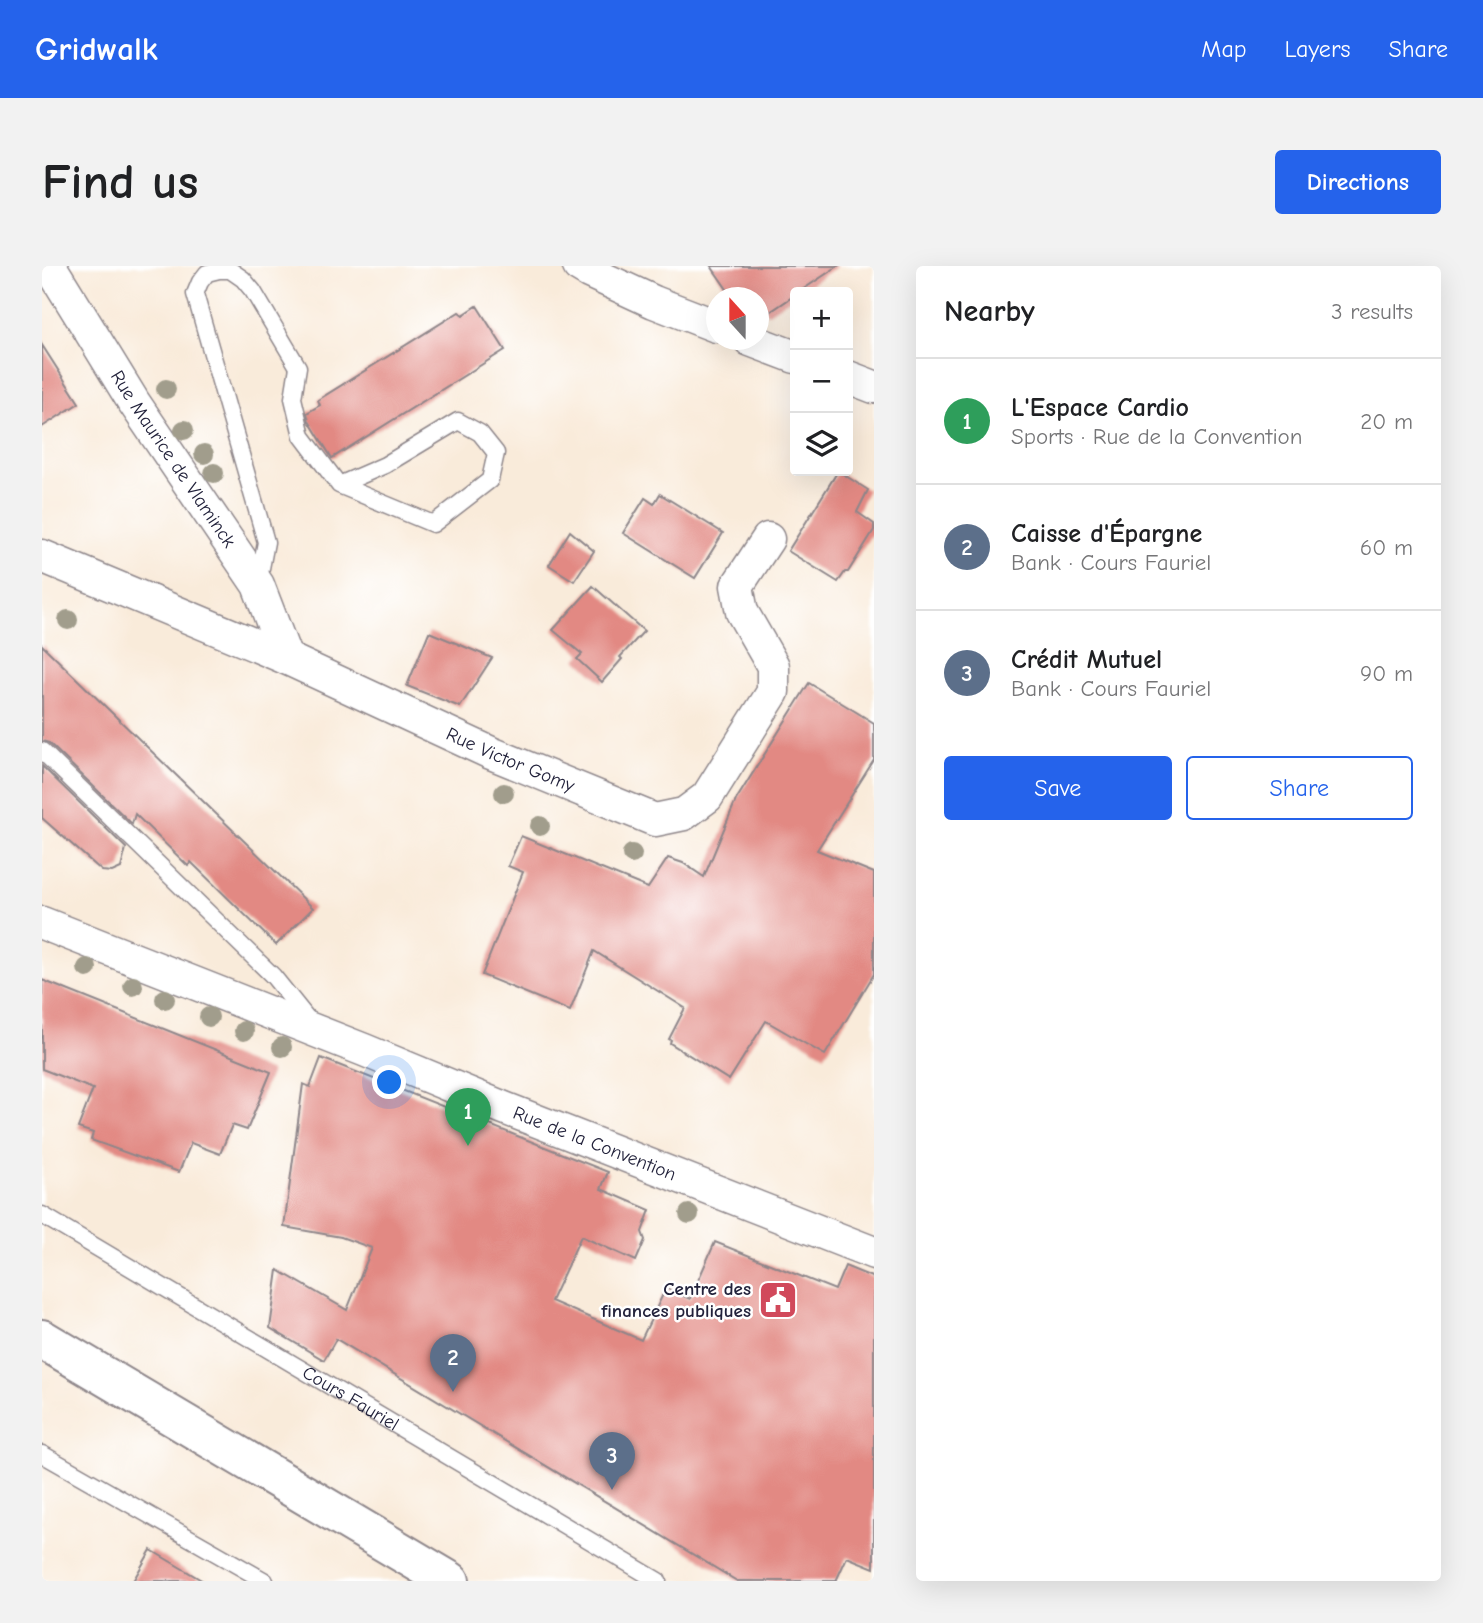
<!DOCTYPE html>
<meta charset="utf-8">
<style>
:root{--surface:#fff;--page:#f2f2f2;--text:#202124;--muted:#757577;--line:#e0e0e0;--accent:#2563eb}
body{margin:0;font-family:"Comic Neue",sans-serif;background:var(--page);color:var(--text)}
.controls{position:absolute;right:21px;top:21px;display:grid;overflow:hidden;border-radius:7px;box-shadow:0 7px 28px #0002}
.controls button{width:63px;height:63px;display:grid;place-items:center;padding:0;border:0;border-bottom:2px solid var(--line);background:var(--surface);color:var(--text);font:35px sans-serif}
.compass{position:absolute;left:664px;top:21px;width:63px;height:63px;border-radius:50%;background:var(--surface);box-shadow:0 7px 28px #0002;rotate:339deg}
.you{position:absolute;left:348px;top:817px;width:24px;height:24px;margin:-18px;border:5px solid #fff;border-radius:50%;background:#1a73e8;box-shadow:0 0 0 10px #1a73e833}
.badge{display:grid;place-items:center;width:46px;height:46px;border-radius:50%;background:var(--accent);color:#fff;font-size:23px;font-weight:700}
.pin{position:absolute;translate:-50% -58px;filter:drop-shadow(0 2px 4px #0008)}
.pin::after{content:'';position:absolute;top:37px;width:24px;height:21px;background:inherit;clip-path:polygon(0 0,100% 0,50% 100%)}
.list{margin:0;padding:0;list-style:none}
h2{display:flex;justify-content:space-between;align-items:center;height:91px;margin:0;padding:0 28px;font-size:30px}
h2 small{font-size:23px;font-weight:400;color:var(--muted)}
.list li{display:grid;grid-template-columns:46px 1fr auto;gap:21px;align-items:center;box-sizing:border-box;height:126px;padding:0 28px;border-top:2px solid var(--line)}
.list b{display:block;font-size:26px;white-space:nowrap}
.list p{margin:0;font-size:23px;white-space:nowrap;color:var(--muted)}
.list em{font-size:23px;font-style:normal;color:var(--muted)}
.actions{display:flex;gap:14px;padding:21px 28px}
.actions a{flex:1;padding:16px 0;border:2px solid var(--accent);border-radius:7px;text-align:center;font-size:24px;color:var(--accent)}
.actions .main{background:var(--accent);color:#fff}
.icon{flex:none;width:38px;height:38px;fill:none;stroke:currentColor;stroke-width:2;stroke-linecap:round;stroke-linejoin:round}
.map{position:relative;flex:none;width:832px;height:1315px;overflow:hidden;border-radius:7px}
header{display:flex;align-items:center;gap:42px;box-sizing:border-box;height:98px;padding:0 35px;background:var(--accent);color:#fff}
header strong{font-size:33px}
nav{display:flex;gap:38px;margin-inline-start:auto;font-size:24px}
.intro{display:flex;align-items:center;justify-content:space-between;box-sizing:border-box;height:168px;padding:0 42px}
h1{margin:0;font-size:49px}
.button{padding:18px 32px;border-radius:7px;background:var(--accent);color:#fff;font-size:24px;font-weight:700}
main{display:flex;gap:42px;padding:0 42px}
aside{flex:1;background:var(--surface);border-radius:7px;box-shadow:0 7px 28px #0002}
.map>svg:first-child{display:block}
.building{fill:#e28983}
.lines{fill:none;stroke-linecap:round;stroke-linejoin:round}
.service-casing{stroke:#8e868a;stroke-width:19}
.minor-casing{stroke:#8e868a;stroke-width:35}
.secondary-casing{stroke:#8e868a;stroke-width:42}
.service{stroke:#fff;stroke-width:16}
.minor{stroke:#fff;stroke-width:32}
.secondary{stroke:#fff;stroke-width:38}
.tree{fill:#a19d8c}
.labels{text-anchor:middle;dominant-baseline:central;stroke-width:5;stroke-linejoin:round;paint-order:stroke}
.street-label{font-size:19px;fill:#22223b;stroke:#fff}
.poi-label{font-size:19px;font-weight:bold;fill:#22223b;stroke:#fff;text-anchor:end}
</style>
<header>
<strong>Gridwalk</strong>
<nav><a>Map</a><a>Layers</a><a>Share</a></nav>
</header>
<div class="intro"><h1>Find us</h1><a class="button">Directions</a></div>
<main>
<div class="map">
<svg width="832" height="1315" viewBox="0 0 832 1315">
<rect width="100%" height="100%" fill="#fff"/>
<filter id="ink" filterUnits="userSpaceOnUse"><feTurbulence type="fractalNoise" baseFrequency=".0143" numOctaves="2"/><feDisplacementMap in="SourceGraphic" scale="14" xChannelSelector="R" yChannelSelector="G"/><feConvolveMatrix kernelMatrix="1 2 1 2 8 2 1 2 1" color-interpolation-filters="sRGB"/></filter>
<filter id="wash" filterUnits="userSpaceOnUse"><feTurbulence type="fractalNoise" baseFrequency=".00686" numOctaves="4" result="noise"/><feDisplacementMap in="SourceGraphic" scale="28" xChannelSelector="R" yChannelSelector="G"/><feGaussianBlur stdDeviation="1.57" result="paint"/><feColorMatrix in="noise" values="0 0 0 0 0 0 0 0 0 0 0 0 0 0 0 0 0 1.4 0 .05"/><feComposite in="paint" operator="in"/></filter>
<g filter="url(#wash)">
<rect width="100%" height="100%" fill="#f9ebda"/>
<g id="blocks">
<g class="building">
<path d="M669,0h127l-39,26h-4v3l-28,19 -8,-13v-3h-26z"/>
<path d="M435,40l28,44 -173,108 -23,-37 -2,-8 13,-8 -2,-5 141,-88 4,3z"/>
<path d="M0,79l37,58 -37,24z"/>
<path d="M796,205l30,19 -11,22 17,12v6l-26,42h-3l-7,10 -50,-31z"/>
<path d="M618,228l63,39 -28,45 -72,-45 22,-35 9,6z"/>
<path d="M528,265l24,20 -20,30 -25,-16z"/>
<path d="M551,320l51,45 -24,26 2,2 -20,23 -25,-23 5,-5 -29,-24z"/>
<path d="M387,366l63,26 -32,49 -53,-21z"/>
<path d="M0,379l271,263 -37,37 -85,-83 -3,4 -53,-52 -3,10 -83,-81 -7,-2z"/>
<path d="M767,417l65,40v37l-57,90 57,23v101l-49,81 -59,-34 -37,59 -59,-37 1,-3 -2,-1 16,-31 -91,-57 -24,60 -88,-36 41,-103 -15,-6 13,-30 127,52 20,-30 15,5 21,14 32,-77z"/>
<path d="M0,500l84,82 -5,20 -9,4 -10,-1 -60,-53z"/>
<path d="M0,714l229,92 -24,58 -15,-5 -12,29 -29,-11 -12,29 -88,-32 2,-7 -15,-5 15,-39 -51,-20z"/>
<path d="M279,792l287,114 -7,17 49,21 -8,22 3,8 -9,21 -55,-25 -30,65 90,39 25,-52 24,11 25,-57 120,48 10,-24 29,12v290l-27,-11 -11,24h-99l-401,-242 -12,21 -54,-32 8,-58 69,40 25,-62 -31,-11 -57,-10 19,-143 7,3z"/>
<path d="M109,1284l52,31h-70z"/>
</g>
</g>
</g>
<g filter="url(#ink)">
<use href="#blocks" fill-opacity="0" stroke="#8e868a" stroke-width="2"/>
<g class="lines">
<g class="service-casing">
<g id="service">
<path d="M216,318l8,-42 -71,-248 5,-12 7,-9 12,-3h11l13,9 10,12 45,76 -5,31 9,38 37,49 94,39 57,-44 6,-27 -16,-20 -22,-12 -73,44 -46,20"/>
<path d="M0,485l231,225 37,46"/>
<path id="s1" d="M0,949l616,366"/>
<path d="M0,1188l223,127"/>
</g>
</g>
<g class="minor-casing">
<g id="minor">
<path id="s2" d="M8,0l83,135 125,184 28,73"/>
<path d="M537,0l10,6 65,30 62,24"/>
<path d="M708,74l45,17"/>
<path d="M806,111l26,10"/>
<path id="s3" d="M0,290l244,102 205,95 164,67 29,-6 23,-17 66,-105v-26l-31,-54 -5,-26 31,-47"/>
<path id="s4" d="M0,657l322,127 140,58 370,145"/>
</g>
</g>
<g class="secondary-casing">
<path id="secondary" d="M0,1073l408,242"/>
</g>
<use href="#service" class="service"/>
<use href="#minor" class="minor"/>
<use href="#secondary" class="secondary"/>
</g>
<g class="tree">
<circle cx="124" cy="123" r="10"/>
<circle cx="142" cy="164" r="10"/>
<circle cx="162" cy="188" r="10"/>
<circle cx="172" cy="207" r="10"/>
<circle cx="26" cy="354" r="10"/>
<circle cx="462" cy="527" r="10"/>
<circle cx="498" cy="560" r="10"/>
<circle cx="590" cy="588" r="10"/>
<circle cx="45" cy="702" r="10"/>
<circle cx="91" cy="720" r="10"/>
<circle cx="123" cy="733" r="10"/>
<circle cx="167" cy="751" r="10"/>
<circle cx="202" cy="765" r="10"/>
<circle cx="240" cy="781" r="10"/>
<circle cx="647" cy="948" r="10"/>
</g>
</g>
<defs>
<g id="civic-square" transform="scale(2.0125)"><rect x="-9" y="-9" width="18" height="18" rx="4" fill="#d1495b" stroke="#fff"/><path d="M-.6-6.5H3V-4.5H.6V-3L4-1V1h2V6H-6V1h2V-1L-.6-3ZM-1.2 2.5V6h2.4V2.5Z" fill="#fff"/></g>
</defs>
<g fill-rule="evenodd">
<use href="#civic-square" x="736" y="1034"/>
</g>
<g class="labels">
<g class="street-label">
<text stroke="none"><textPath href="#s2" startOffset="229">Rue Maurice de Vlaminck</textPath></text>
<text stroke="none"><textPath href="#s3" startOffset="511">Rue Victor Gomy</textPath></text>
<text stroke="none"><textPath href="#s4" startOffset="595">Rue de la Convention</textPath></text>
<text stroke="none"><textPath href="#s1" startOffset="359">Cours Fauriel</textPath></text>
</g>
<g class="poi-label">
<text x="709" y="1023">Centre des<tspan x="709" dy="22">finances publiques</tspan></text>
</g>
</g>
</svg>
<div class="controls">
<button>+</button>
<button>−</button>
<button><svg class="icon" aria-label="layers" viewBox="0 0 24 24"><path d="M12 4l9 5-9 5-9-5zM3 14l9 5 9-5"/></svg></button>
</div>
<svg class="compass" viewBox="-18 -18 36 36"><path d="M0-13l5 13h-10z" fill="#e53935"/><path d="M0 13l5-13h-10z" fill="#757577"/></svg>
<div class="you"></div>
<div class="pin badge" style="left:426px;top:880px;background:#2e9e5b">1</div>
<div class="pin badge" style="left:411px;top:1126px;background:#5c6f8a">2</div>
<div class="pin badge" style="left:570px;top:1224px;background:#5c6f8a">3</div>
</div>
<aside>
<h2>Nearby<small>3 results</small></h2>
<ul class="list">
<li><span class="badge" style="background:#2e9e5b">1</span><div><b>L'Espace Cardio</b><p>Sports · Rue de la Convention</p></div><em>20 m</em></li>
<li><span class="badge" style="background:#5c6f8a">2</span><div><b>Caisse d'Épargne</b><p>Bank · Cours Fauriel</p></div><em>60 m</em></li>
<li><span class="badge" style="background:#5c6f8a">3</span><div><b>Crédit Mutuel</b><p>Bank · Cours Fauriel</p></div><em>90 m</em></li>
</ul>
<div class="actions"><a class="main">Save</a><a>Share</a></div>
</aside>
</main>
